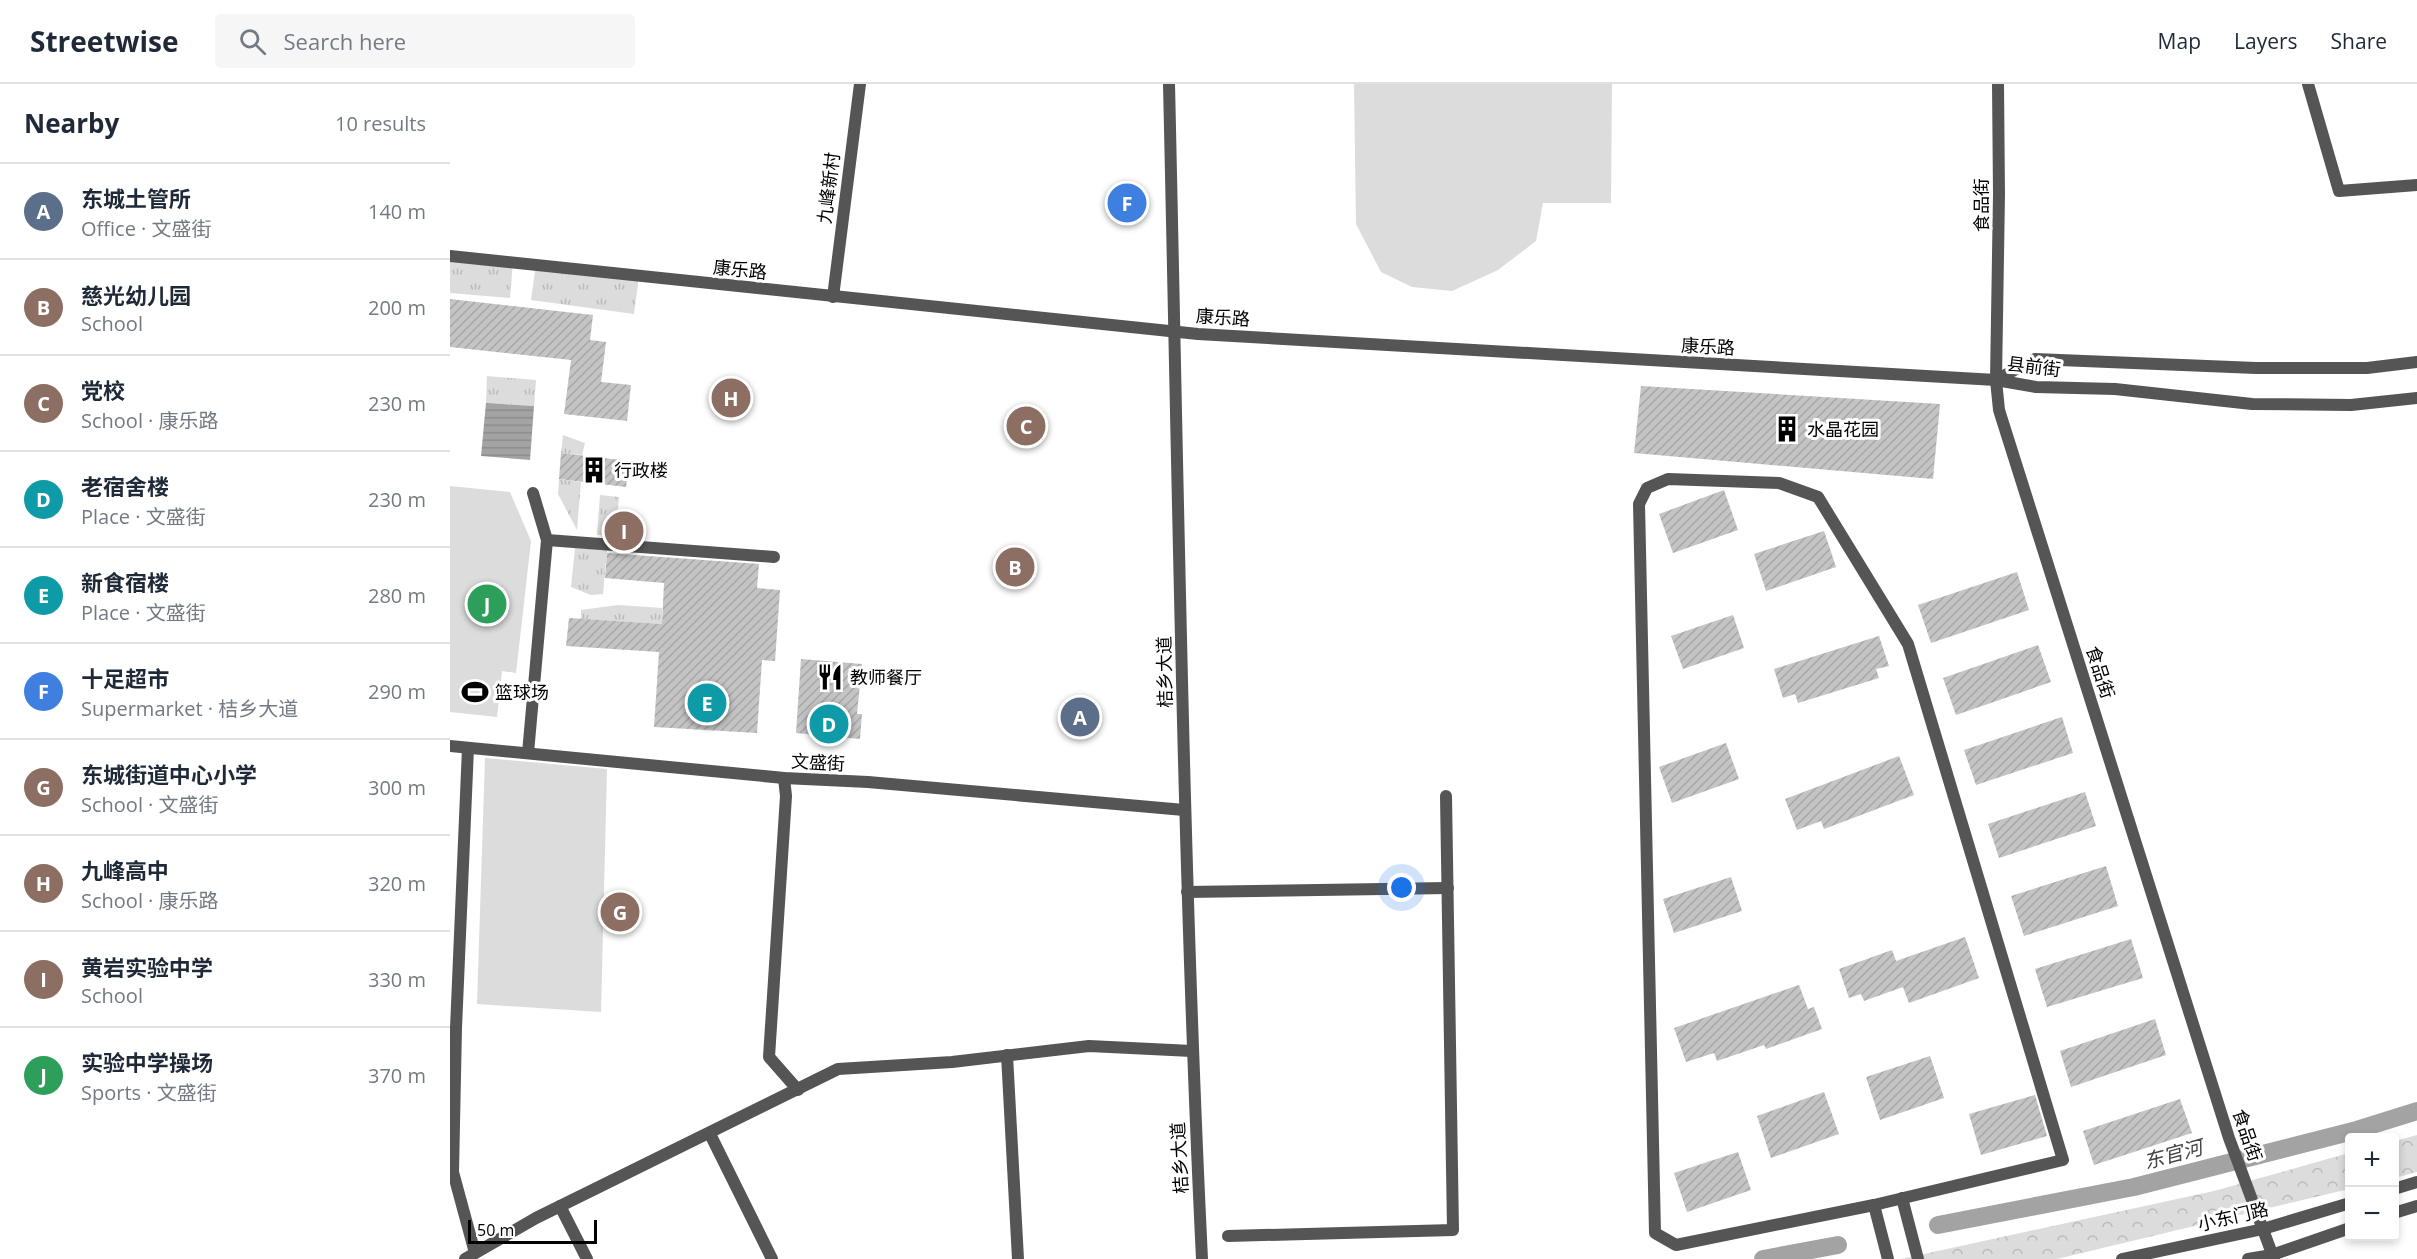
<!DOCTYPE html>
<meta charset="utf-8">
<style>
:root{--surface:#fff;--page:#f6f6f7;--text:#1f2937;--muted:#747a83;--line:#e0e1e3;--accent:#db2777}
body{margin:0;font-family:"Open Sans","Noto Sans SC",sans-serif;background:var(--page);color:var(--text)}
.controls{position:absolute;right:18px;bottom:18px;display:grid;overflow:hidden;border-radius:6px;box-shadow:0 3px 9px #0003}
.controls button{width:54px;height:54px;display:grid;place-items:center;padding:0;border:0;border-bottom:2px solid var(--line);background:var(--surface);color:var(--text);font:30px sans-serif}
.scale{position:absolute;left:18px;bottom:15px;width:129px;box-sizing:border-box;padding-left:6px;border:3px solid #000;border-top:0;font-size:16px;line-height:21px;white-space:nowrap;color:#000;-webkit-text-stroke:4px #fff;paint-order:stroke}
.you{position:absolute;left:952px;top:804px;width:21px;height:21px;margin:-15px;border:4px solid #fff;border-radius:50%;background:#1a73e8;box-shadow:0 0 0 9px #1a73e833}
.badge{display:grid;place-items:center;width:39px;height:39px;border-radius:50%;background:var(--accent);color:#fff;font-size:20px;font-weight:700}
.pin{position:absolute;translate:-50% -50%;border:3px solid #fff;box-shadow:0 2px 6px #0006}
.list{margin:0;padding:0;list-style:none}
h2{display:flex;justify-content:space-between;align-items:center;height:78px;margin:0;padding:0 24px;font-size:26px}
h2 small{font-size:20px;font-weight:400;color:var(--muted)}
.list li{display:grid;grid-template-columns:39px 1fr auto;gap:18px;align-items:center;box-sizing:border-box;height:96px;padding:0 24px;border-top:2px solid var(--line)}
.list b{display:block;font-size:22px;white-space:nowrap}
.list p{margin:0;font-size:20px;white-space:nowrap;color:var(--muted)}
.list em{font-size:20px;font-style:normal;color:var(--muted)}
.icon{flex:none;width:33px;height:33px;fill:none;stroke:currentColor;stroke-width:2;stroke-linecap:round;stroke-linejoin:round}
.map{position:relative;flex:none;width:1967px;height:1175px;overflow:hidden}
header{display:flex;align-items:center;gap:36px;box-sizing:border-box;height:84px;padding:0 30px;background:var(--surface);border-bottom:2px solid var(--line)}
header strong{font-size:28px}
nav{display:flex;gap:33px;margin-inline-start:auto;font-size:21px}
.search{width:420px;height:54px;background:var(--page);display:flex;align-items:center;gap:15px;box-sizing:border-box;padding:0 21px;border-radius:6px;color:var(--muted);font-size:22px}
main{display:flex}
aside{flex:1;background:var(--surface)}
.map>svg:first-child{display:block}
.grass{fill:url(#grass-tufts)}
.forest{fill:url(#forest-crowns)}
.pitch{fill:#dcdcdc}
.water{fill:url(#water-rules)}
.lines{fill:none;stroke-linecap:round;stroke-linejoin:round}
.canal{stroke:#a3a3a3;stroke-width:18}
.building{fill:url(#building-hatch)}
.minor{stroke:#555;stroke-width:12}
.tertiary{stroke:#555;stroke-width:12}
.labels{text-anchor:middle;dominant-baseline:central;stroke-width:6;stroke-linejoin:round;paint-order:stroke}
.street-label{font-size:18px;fill:#000;stroke:#fff}
.poi-label{font-size:18px;fill:#000;stroke:#fff;text-anchor:start}
.water-label{font-size:20px;font-style:italic;fill:#444;stroke:#fff}
</style>
<header>
<strong>Streetwise</strong>
<div class="search"><svg class="icon" aria-label="search" viewBox="0 0 24 24"><circle cx="10" cy="10" r="6"/><path d="M15 15l6 6"/></svg>Search here</div>
<nav><a>Map</a><a>Layers</a><a>Share</a></nav>
</header>
<main>
<aside>
<h2>Nearby<small>10 results</small></h2>
<ul class="list">
<li><span class="badge" style="background:#5c6f8a">A</span><div><b>东城土管所</b><p>Office · 文盛街</p></div><em>140 m</em></li>
<li><span class="badge" style="background:#8d6e63">B</span><div><b>慈光幼儿园</b><p>School</p></div><em>200 m</em></li>
<li><span class="badge" style="background:#8d6e63">C</span><div><b>党校</b><p>School · 康乐路</p></div><em>230 m</em></li>
<li><span class="badge" style="background:#0f9aa8">D</span><div><b>老宿舍楼</b><p>Place · 文盛街</p></div><em>230 m</em></li>
<li><span class="badge" style="background:#0f9aa8">E</span><div><b>新食宿楼</b><p>Place · 文盛街</p></div><em>280 m</em></li>
<li><span class="badge" style="background:#3f7fe0">F</span><div><b>十足超市</b><p>Supermarket · 桔乡大道</p></div><em>290 m</em></li>
<li><span class="badge" style="background:#8d6e63">G</span><div><b>东城街道中心小学</b><p>School · 文盛街</p></div><em>300 m</em></li>
<li><span class="badge" style="background:#8d6e63">H</span><div><b>九峰高中</b><p>School · 康乐路</p></div><em>320 m</em></li>
<li><span class="badge" style="background:#8d6e63">I</span><div><b>黄岩实验中学</b><p>School</p></div><em>330 m</em></li>
<li><span class="badge" style="background:#2e9e5b">J</span><div><b>实验中学操场</b><p>Sports · 文盛街</p></div><em>370 m</em></li>
</ul>
</aside>
<div class="map">
<svg width="1967" height="1175" viewBox="0 0 1967 1175">
<defs>
<pattern id="grass-tufts" width="24" height="20" patternUnits="userSpaceOnUse" patternTransform="scale(1.5)"><rect width="24" height="20" fill="#dcdcdc"/><path d="M3 7l-1-3M5 7V3M7 7l1-3M15 17l-1-3M17 17v-4M19 17l1-3" fill="none" stroke="#bbb"/></pattern>
<pattern id="forest-crowns" width="20" height="18" patternUnits="userSpaceOnUse" patternTransform="scale(1.5)"><rect width="20" height="18" fill="#dcdcdc"/><path d="M2 6a3 3 0 1 1 6 0M12 15a3 3 0 1 1 6 0" fill="none" stroke="#bbb"/></pattern>
<pattern id="water-rules" width="6" height="5" patternUnits="userSpaceOnUse" patternTransform="scale(1.5)"><rect width="6" height="5" fill="#a3a3a3"/><path d="M0 2.5h6" fill="none" stroke="#8b8b8b"/></pattern>
<pattern id="building-hatch" width="6" height="6" patternUnits="userSpaceOnUse" patternTransform="scale(1.5)"><rect width="6" height="6" fill="#c4c4c4"/><path d="M-1 1l2-2M0 6l6-6M5 7l2-2" fill="none" stroke="#a7a7a7"/></pattern>
</defs>
<rect width="100%" height="100%" fill="#fff"/>
<g class="grass">
<path d="M0,172l63,6 -3,36 -60,-5z"/>
<path d="M86,180l103,13 -5,37 -103,-14z"/>
<path d="M37,292l49,4 -2,26 -48,-3z"/>
<path d="M113,351l22,8 -3,12 -21,-2z"/>
<path d="M109,395l22,3 -4,48 -19,-36z"/>
<path d="M150,411l19,2 -3,38h-19z"/>
<path d="M125,464l32,2 -4,44 -12,1 -20,-8z"/>
<path d="M168,521l44,3v16l-81,-5v-9z"/>
</g>
<g class="forest">
<path d="M1967,1051v37l-22,6v-37z"/>
<path d="M1899,1069v36l-292,70h-156l313,-68z"/>
</g>
<g class="pitch">
<path d="M904,0h258l-1,119h-68l-7,38 -38,29 -46,21 -40,-4 -31,-15 -25,-48z"/>
<path d="M0,402l60,6 21,49 -15,132 -14,-2 -5,46 -47,-5z"/>
<path d="M35,674l122,11 -6,243 -124,-8z"/>
</g>
<path class="water" d="M36,319l48,3 -4,54 -49,-4z"/>
<g class="lines">
<g class="canal">
<path d="M1488,1141l196,-38 219,-56 64,-20"/>
<path d="M1313,1175l75,-14"/>
</g>
</g>
<g class="building">
<path d="M0,215l143,16 -3,25 16,2 -5,40 30,3 -4,36 -63,-7 7,-54 -121,-13z"/>
<path d="M1191,302l299,18 -7,75 -299,-26z"/>
<path d="M111,369l68,8 -3,26 -67,-8z"/>
<path d="M1274,406l14,40 -65,23 -14,-39z"/>
<path d="M1374,447l12,36 -70,24 -12,-37z"/>
<path d="M157,469l152,11 -2,24 23,2 -5,71 -13,-1 -5,73 -103,-6 5,-75 -93,-6 3,-28 93,6 2,-41 -59,-5z"/>
<path d="M1567,488l12,38 -98,33 -13,-38z"/>
<path d="M1283,531l11,33 -61,21 -12,-33z"/>
<path d="M1429,552l10,30 -13,3 3,9 -81,25 -3,-9 -12,4 -9,-29z"/>
<path d="M1588,561l13,37 -95,33 -13,-37z"/>
<path d="M351,575l61,5 -5,50h5l-2,25 -64,-6z"/>
<path d="M1612,633l11,36 -97,32 -12,-35z"/>
<path d="M1276,659l13,36 -67,24 -13,-36z"/>
<path d="M1449,672l15,39 -90,34 -3,-8 -24,9 -12,-31z"/>
<path d="M1635,708l11,34 -97,32 -11,-34z"/>
<path d="M1656,782l12,40 -94,30 -13,-40z"/>
<path d="M1281,793l11,34 -68,22 -11,-34z"/>
<path d="M1515,853l14,41 -70,25 -6,-16 -39,14 -3,-7 -12,4 -10,-29 53,-19 4,11z"/>
<path d="M1681,855l12,39 -96,29 -12,-38z"/>
<path d="M1349,901l9,24 6,-2 8,22 -56,20 -2,-4 -47,16 -3,-8 -28,9 -12,-34z"/>
<path d="M1705,935l11,36 -95,32 -11,-36z"/>
<path d="M1480,972l14,42 -64,22 -14,-43z"/>
<path d="M1374,1008l15,42 -68,24 -14,-42z"/>
<path d="M1585,1011l12,41 -66,19 -12,-41z"/>
<path d="M1730,1015l12,34 -98,32 -11,-34z"/>
<path d="M1288,1068l13,38 -64,22 -13,-39z"/>
</g>
<g class="lines">
<g class="minor">
<path d="M1858,0l31,107 78,-6"/>
<path d="M383,213l27,-213"/>
<path d="M1218,395l111,4 39,14 90,147 155,516 -189,45 -198,40 -21,-12 -16,-729 8,-16z"/>
<path d="M97,456l227,17"/>
<path d="M0,662l334,32 84,4 316,28"/>
<path d="M18,664l-12,280 -3,144 22,81"/>
<path d="M78,669l19,-213 -14,-47"/>
<path d="M334,694l2,18 -17,261 29,33"/>
<path d="M737,808l261,-4"/>
<path d="M557,971l11,204"/>
<path d="M260,1050l62,125"/>
<path d="M1452,1114l16,61"/>
<path d="M1424,1121l14,54"/>
<path d="M110,1122l27,53"/>
<path d="M778,1152l225,-6 -7,-434"/>
<path d="M15,1175l71,-41 302,-149 114,-7 137,-16 103,5"/>
</g>
<g class="tertiary">
<path d="M719,0c9,392 14,784 33,1175"/>
<path d="M1548,0l1,110 -3,186 3,30 230,728 45,121"/>
<path d="M0,172l748,78 798,46 40,7 79,2 137,15 99,1 66,-7"/>
<path d="M1546,296l39,-21 221,9h111l50,-6"/>
<path d="M1944,1105l23,-7"/>
<path d="M1944,1129l23,-7"/>
<path d="M1672,1175l141,-30 87,-26"/>
<path d="M1798,1175l24,-4 78,-27"/>
</g>
</g>
<defs>
<g id="building-bare" transform="scale(2.07)"><path d="M-4-6H4V6H1V3H-1V6H-4ZM-2.5-4.3h1.7v1.8h-1.7ZM.8-4.3h1.7v1.8H.8ZM-2.5-1h1.7V.8h-1.7ZM.8-1h1.7V.8H.8Z" fill="#000" stroke="#fff" stroke-width="2.5" paint-order="stroke"/></g>
<g id="restaurant-bare" transform="scale(2.07)"><path d="M-5-6h1v4h1v-4h1v4h1v-4h1v5L-1.5 .5V6h-2V.5L-5-1ZM5-6V6H3V1.5H1.5Q1.5-4 5-6Z" fill="#000" stroke="#fff" stroke-width="2.5" paint-order="stroke"/></g>
<g id="stadium-bare" transform="scale(2.07)"><path d="M0-5a6.5 5 0 1 0 0 10a6.5 5 0 1 0 0-10ZM-3.5-1.8h7v3.6h-7Z" fill="#000" stroke="#fff" stroke-width="2.5" paint-order="stroke"/></g>
</defs>
<g fill-rule="evenodd">
<use href="#building-bare" x="1337" y="345"/>
<use href="#building-bare" x="144" y="386"/>
<use href="#restaurant-bare" x="380" y="593"/>
<use href="#stadium-bare" x="25" y="608"/>
</g>
<g class="labels">
<g class="street-label">
<text transform="translate(378 104) rotate(-83)">九峰新村</text>
<text transform="translate(1531 121) rotate(-90)">食品街</text>
<text transform="translate(290 185) rotate(6)">康乐路</text>
<text transform="translate(773 233) rotate(4)">康乐路</text>
<text transform="translate(1258 262) rotate(3)">康乐路</text>
<text transform="translate(1584 282) rotate(7)">县前街</text>
<text transform="translate(714 588) rotate(-91)">桔乡大道</text>
<text transform="translate(1651 588) rotate(72)">食品街</text>
<text transform="translate(368 678) rotate(3)">文盛街</text>
<text transform="translate(1798 1051) rotate(71)">食品街</text>
<text transform="translate(729 1074) rotate(-93)">桔乡大道</text>
<text transform="translate(1783 1132) rotate(-13)">小东门路</text>
</g>
<g class="poi-label">
<text x="1357" y="345">水晶花园</text>
<text x="164" y="386">行政楼</text>
<text x="400" y="593">教师餐厅</text>
<text x="45" y="608">篮球场</text>
</g>
<g class="water-label">
<text transform="translate(1723 1070) rotate(-15)">东官河</text>
</g>
</g>
</svg>
<div class="controls">
<button>+</button>
<button>−</button>
</div>
<div class="scale">50 m</div>
<div class="you"></div>
<div class="pin badge" style="left:630px;top:633px;background:#5c6f8a">A</div>
<div class="pin badge" style="left:565px;top:483px;background:#8d6e63">B</div>
<div class="pin badge" style="left:576px;top:342px;background:#8d6e63">C</div>
<div class="pin badge" style="left:379px;top:640px;background:#0f9aa8">D</div>
<div class="pin badge" style="left:257px;top:619px;background:#0f9aa8">E</div>
<div class="pin badge" style="left:677px;top:119px;background:#3f7fe0">F</div>
<div class="pin badge" style="left:170px;top:828px;background:#8d6e63">G</div>
<div class="pin badge" style="left:281px;top:314px;background:#8d6e63">H</div>
<div class="pin badge" style="left:174px;top:447px;background:#8d6e63">I</div>
<div class="pin badge" style="left:37px;top:520px;background:#2e9e5b">J</div>
</div>
</main>
